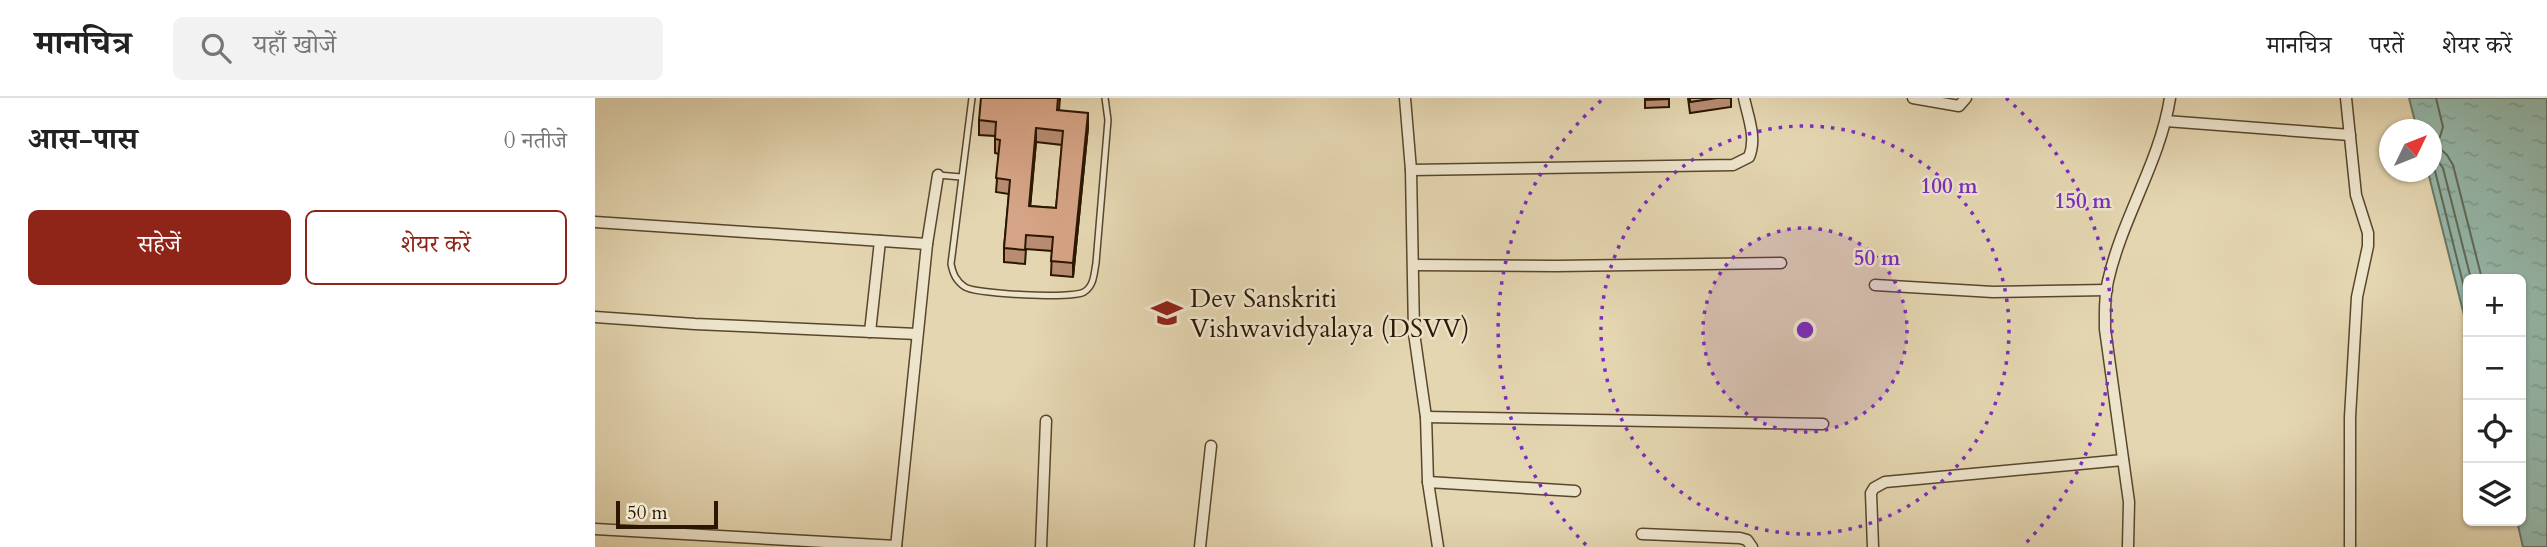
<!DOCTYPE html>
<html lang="hi">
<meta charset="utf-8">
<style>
:root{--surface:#fff;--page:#f2f2f2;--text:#222;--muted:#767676;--line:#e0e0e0;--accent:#8f2418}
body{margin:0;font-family:Cardo,"Noto Serif Devanagari",serif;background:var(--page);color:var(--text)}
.controls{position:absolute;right:21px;bottom:21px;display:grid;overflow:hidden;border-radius:10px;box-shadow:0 2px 5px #0004}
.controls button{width:63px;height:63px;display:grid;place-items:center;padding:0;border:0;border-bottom:2px solid var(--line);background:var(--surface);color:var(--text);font:35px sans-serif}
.compass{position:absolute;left:1784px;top:21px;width:63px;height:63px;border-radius:50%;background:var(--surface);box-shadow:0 2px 5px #0004;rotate:47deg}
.scale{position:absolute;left:21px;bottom:18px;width:102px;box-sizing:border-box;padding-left:7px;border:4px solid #2b1600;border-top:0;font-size:19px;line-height:24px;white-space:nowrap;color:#2b1600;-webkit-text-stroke:5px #ede4cc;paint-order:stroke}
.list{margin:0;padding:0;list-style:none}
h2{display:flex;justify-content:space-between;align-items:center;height:91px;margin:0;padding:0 28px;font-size:30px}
h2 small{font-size:23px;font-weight:400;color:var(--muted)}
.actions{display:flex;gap:14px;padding:21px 28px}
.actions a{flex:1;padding:16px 0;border:2px solid var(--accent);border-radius:10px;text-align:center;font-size:24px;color:var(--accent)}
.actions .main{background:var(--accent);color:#fff}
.icon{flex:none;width:38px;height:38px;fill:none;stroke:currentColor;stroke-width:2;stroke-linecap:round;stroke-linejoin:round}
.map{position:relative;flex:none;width:1952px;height:449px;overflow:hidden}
header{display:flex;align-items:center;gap:42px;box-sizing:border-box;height:98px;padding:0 35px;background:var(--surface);border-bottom:2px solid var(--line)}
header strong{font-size:33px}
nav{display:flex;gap:38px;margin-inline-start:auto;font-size:24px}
.search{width:490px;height:63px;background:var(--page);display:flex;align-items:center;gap:18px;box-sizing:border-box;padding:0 24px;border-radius:10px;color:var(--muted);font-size:26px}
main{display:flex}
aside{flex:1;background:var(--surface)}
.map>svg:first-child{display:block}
.water{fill:url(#water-ripples);stroke:#6b7867;stroke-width:2}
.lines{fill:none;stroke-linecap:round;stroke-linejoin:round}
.shore{stroke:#606856;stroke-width:2}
.service-casing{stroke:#59462c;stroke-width:8}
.minor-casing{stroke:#59462c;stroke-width:13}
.service{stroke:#ede4cc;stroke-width:5}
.minor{stroke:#ede4cc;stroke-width:10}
.wall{fill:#b78c72;stroke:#2b1600;stroke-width:2;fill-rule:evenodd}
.shaded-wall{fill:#95725d;stroke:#2b1600;stroke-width:2}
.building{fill:#d5a385;stroke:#2b1600;stroke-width:2;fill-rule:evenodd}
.ring{fill:none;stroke:#7b2cbf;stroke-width:3.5;stroke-dasharray:3.5 7}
.labels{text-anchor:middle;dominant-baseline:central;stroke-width:5;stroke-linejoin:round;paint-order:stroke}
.poi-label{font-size:26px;fill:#2b1600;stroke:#ede4cc;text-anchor:start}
.centre{fill:#7b2cbf;stroke:#ede4cc;stroke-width:3.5}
.ring-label{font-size:21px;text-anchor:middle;font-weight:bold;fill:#7b2cbf;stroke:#ede4cc;stroke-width:5;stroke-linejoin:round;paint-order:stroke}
</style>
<header>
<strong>मानचित्र</strong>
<div class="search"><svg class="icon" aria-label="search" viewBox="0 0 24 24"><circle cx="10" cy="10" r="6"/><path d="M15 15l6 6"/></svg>यहाँ खोजें</div>
<nav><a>मानचित्र</a><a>परतें</a><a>शेयर करें</a></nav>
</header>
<main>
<aside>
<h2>आस-पास<small>0 नतीजे</small></h2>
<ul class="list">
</ul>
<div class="actions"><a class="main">सहेजें</a><a>शेयर करें</a></div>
</aside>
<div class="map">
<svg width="1952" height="449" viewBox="0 0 1952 449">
<defs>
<pattern id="water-ripples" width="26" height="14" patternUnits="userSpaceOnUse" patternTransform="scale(1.75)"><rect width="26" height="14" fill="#95b9ac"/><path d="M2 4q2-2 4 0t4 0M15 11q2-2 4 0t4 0" fill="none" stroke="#819e92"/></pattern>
</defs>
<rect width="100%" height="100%" fill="#e4d6b1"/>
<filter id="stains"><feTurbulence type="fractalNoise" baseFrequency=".00286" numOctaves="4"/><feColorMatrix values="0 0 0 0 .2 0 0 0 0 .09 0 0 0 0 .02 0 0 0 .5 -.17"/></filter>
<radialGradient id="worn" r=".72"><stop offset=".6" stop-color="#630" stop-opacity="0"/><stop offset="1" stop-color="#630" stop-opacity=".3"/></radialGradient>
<path class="water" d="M1814,0h138v449h-24l-6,-26h4v-242h-53v52l-40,-159h3v-42l-14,-1z"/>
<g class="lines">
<g class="shore">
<path d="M1841,0l7,29 -6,19 10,9 6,10 29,114"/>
<path d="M1836,59l7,4 5,7 28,111"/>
<path d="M1836,68l4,5 33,132"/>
</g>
<g class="service-casing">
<g id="service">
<path d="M377,0l-21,166c2,10 5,17 14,23 11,7 107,12 119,5 10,-6 10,-18 12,-29l12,-143 -3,-22"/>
<path d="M343,77l23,2"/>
</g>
</g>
<g class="minor-casing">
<g id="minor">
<path d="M810,0l6,72 3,163 12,84 2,65 10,65"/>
<path d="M1318,0l46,8 7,-8"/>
<path d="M1751,0l10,97 12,38v13l-11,51 -7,120v130"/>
<path d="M1571,23l184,14"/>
<path d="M816,72l322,-5 16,-8c8,-19 -1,-40 -5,-59"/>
<path d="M0,124l332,22"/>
<path d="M819,167l142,1 225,-3"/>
<path d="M1280,187l118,7 114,-2"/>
<path d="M0,219l100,7 222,10"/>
<path d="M275,234l10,-91"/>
<path d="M831,319l397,7"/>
<path d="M833,384l147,9"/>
<path d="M0,431l301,17"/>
<path d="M1047,436l98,4 7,2 5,7"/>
<path d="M301,449l31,-303 11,-69"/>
<path d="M446,449l5,-126"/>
<path d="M605,449l11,-101"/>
<path d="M1278,449l-2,-54 3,-5 11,-6 238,-22"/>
<path d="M1533,449l1,-45 -24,-173c0,-16 -1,-32 3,-48 14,-63 52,-119 62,-183"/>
</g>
</g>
<use href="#service" class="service"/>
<use href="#minor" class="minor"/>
</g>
<g class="wall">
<path d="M465,0l-1,12 29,17 -15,150 -22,-2 1,-24 -26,-2 -1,15 -21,-2v-14l5,-54 -13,-2 3,-38 -4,-1v-17l-16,-1v-15zM441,44l26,3 -6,63 -26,-2z"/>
<path d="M1050,0l24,1v8l-24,1z"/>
<path d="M1093,0h43v9l-41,6z"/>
</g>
<g class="shaded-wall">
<path d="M493,15v14l-15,150v-14z"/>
<path d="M441,30v14l-7,78v-14z"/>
</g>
<g class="building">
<path d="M386,0h77l-1,12 31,3 -15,150 -22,-2 2,-24 -27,-2 -1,15 -21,-2 6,-68 -14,-2 4,-38 -5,-1 1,-17 -17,-2zM441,30l27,3 -7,77 -27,-2z"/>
<path d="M1050,0h24v1l-24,1z"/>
<path d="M1095,0h27l-27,4z"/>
</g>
<circle cx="1210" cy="232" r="102" fill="#7b2cbf" fill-opacity=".12"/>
<g class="ring">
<circle cx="1210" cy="232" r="102"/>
<circle cx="1210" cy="232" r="204"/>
<path d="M991 447A307 307 0 0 1 1009 0M1411 0A307 307 0 0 1 1429 447"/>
</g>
<defs>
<g id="university-bare" transform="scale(2.415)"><path d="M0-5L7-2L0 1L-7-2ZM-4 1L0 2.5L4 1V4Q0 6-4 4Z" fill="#8f2418" stroke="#ede4cc" stroke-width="2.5" paint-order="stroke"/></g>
</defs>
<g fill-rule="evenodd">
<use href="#university-bare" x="572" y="215"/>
</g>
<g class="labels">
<g class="poi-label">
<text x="595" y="200">Dev Sanskriti<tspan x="595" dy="30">Vishwavidyalaya (DSVV)</tspan></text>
</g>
</g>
<circle cx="1210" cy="232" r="10" class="centre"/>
<g class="ring-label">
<text x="1354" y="95">100 m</text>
<text x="1488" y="110">150 m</text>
<text x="1282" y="167">50 m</text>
</g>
<rect width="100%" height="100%" filter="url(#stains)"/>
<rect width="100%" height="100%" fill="url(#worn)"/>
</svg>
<div class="controls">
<button>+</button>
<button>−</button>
<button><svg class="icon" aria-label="locate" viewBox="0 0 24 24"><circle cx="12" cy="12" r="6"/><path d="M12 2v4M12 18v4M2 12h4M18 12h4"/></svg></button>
<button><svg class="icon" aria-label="layers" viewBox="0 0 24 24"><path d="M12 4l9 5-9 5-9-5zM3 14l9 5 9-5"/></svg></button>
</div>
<svg class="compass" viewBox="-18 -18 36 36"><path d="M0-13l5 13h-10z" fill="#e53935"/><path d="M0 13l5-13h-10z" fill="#767676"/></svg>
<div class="scale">50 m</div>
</div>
</main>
